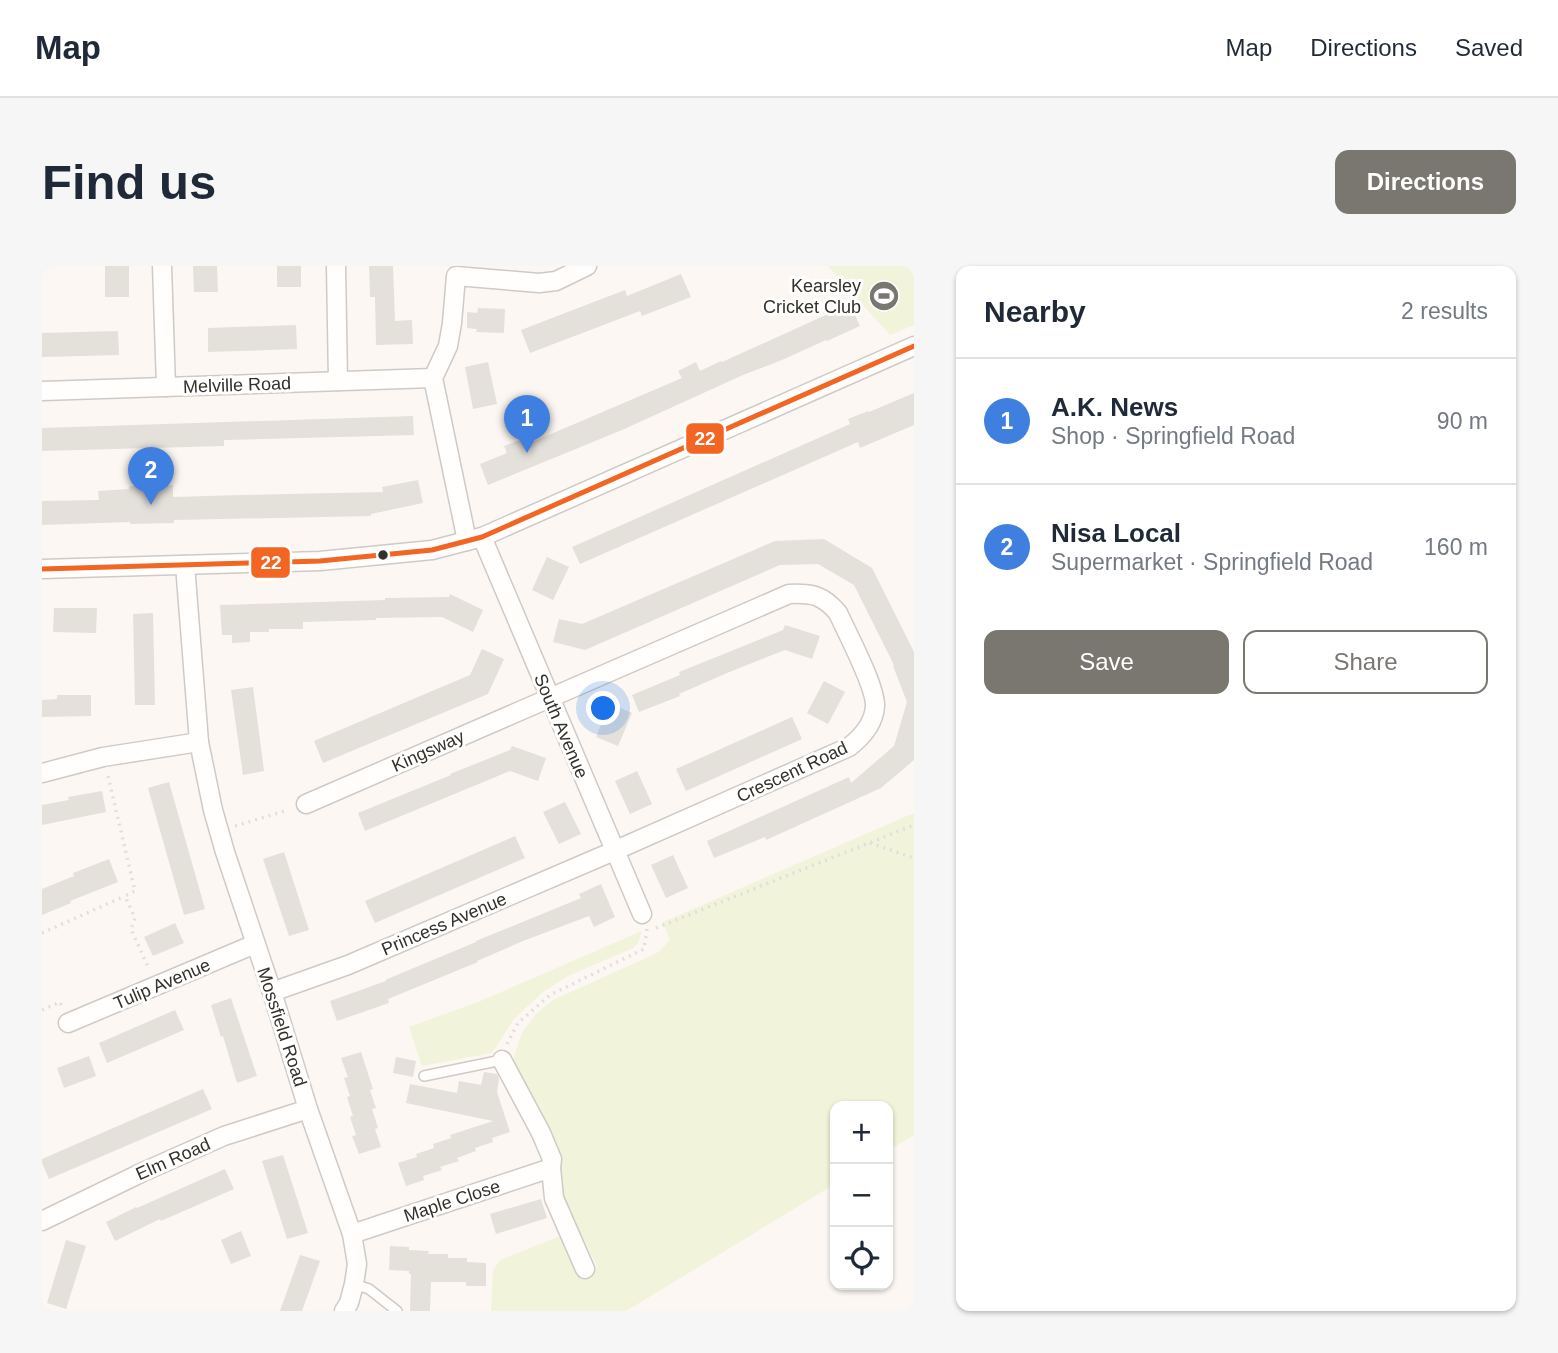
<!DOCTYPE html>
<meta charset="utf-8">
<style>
:root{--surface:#fff;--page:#f6f6f7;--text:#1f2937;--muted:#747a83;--line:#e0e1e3;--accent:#7a7670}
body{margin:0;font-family:Arial,sans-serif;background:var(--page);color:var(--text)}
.controls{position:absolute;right:21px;bottom:21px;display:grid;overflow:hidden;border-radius:14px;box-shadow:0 2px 5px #0004}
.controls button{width:63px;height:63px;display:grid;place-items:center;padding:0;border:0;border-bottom:2px solid var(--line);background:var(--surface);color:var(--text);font:35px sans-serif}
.you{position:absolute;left:562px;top:443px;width:24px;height:24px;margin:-18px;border:5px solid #fff;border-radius:50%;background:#1a73e8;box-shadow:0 0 0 10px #1a73e833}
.badge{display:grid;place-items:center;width:46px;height:46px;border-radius:50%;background:var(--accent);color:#fff;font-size:23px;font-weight:700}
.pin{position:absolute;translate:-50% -58px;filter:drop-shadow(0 2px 4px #0008)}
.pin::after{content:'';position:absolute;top:37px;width:24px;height:21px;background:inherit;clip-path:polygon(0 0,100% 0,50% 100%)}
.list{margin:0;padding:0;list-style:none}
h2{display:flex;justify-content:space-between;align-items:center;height:91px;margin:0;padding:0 28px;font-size:30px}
h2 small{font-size:23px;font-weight:400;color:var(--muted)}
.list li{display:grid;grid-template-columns:46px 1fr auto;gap:21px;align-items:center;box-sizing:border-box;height:126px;padding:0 28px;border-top:2px solid var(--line)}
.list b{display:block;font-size:26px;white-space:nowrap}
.list p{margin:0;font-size:23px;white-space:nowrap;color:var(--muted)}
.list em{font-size:23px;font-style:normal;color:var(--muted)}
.actions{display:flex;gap:14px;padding:21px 28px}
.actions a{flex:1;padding:16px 0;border:2px solid var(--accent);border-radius:14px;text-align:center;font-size:24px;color:var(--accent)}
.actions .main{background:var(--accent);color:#fff}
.icon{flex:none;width:38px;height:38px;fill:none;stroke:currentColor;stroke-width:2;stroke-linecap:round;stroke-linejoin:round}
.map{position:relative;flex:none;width:872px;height:1045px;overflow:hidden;border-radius:14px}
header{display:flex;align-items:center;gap:42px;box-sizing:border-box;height:98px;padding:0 35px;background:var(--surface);border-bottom:2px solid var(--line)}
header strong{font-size:33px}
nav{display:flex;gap:38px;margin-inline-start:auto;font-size:24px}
.intro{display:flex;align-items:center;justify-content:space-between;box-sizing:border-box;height:168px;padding:0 42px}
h1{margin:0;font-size:49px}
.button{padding:18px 32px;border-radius:14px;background:var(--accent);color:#fff;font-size:24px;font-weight:700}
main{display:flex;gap:42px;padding:0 42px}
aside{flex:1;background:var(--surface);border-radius:14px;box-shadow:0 2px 5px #0004}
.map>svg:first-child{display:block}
.green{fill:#f1f3da}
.building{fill:#e4e0da}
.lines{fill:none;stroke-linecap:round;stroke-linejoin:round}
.service-casing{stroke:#cfcac5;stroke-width:12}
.minor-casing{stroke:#cfcac5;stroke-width:21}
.path{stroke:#e1dfde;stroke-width:3.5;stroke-dasharray:2 5;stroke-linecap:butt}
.service{stroke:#fffefd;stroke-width:9}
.minor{stroke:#fffefd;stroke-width:18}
.bus-1-casing{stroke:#fff;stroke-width:10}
.bus-1{stroke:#f26522;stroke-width:5}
.bus-dot{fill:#34302a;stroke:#fff;stroke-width:2.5}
.labels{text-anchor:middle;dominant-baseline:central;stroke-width:6;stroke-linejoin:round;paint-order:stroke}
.poi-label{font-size:18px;fill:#34302a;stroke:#fff;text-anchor:end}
.street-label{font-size:18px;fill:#34302a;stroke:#fff}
.line-badge{stroke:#fff;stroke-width:2.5}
.badge-label{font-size:19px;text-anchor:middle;font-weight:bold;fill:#fff}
</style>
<header>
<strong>Map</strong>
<nav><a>Map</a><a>Directions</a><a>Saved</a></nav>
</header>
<div class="intro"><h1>Find us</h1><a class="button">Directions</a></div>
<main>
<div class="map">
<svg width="872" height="1045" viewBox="0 0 872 1045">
<rect width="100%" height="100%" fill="#fcf7f2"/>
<g class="green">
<path d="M786,0h86v59l-24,10z"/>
<path d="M872,547v322l-26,16v-45h-53v78l-209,127h-135l2,-41 7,-10 61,-24 17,41 20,-9 -37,-75 -2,-35 -45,-91v-11l8,-23 14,-19 17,-14 104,-47 13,-13 -7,-18z"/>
<path d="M600,665l-4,12 -5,5 -65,28 -25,16 -29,27 -22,34 -70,13 -13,-39 69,-25z"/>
</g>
<g class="building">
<rect x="63" y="0" width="24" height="31"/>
<path d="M151,0h24l1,26h-24z"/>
<rect x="235" y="0" width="24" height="21"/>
<path d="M327,0h24l2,55 17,-1 1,24 -37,1 -1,-48h-5z"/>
<path d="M639,8l10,23 -49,19 -2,-5 -110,42 -9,-23 104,-40 2,6z"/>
<path d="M808,38l10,22 -33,15 -1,-1 -44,20 -39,15 -121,55 -134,55 -8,-21 27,-11 -3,-7 24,-9 2,6 152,-65 -4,-7 18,-9 4,9 21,-10 1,1z"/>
<path d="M436,42l27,1 -1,24 -28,-1 1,-3 -10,-1v-16l10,1z"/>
<path d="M254,59l1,24 -89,3v-24z"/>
<path d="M76,65l1,24 -77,2v-24z"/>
<path d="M446,96l9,42 -24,5 -8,-42z"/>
<path d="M872,127v32l-54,23 -2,-6 -278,122 -8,-17 278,-123 -2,-5 20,-8 1,1z"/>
<path d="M371,150l1,19 -190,5v6l-182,5v-23z"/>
<path d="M376,214l5,23 -52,11v2l-197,4v3l-44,1v-2l-88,3v-24l57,-1 -1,-9 31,-2v-3l44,-1v12l68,-2 142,-3 -1,-5z"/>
<path d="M782,273l48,29 42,84v108l-33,28 -115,52 -1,-3 -51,21 -7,-17 142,-64 2,6 43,-37 13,-44 -14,-36 1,-1 -40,-80 -36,-21 -38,1 -195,85 -32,-8 6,-23 23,5 193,-83z"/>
<path d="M505,291l22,10 -16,33 -21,-10z"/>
<path d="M408,328l33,16 -10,22 -31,-15 -66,1v2l-73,2v7h-34v3h-19v10l-18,1v-8h-10l-2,-30 165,-5v-2l64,-1z"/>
<path d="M12,342h43l-1,25 -43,-1z"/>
<path d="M111,347l2,92h-20l-2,-91z"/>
<path d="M743,359l35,11 -8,23 -27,-9 -58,23 -48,21 1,2 -41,16 -7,-17 48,-20 -1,-3 104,-42z"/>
<path d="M440,383l22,10 -16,35 -165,69 -9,-22 156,-66z"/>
<path d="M782,415l21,11 -17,32 -21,-11z"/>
<path d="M211,421l11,84 -21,4 -12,-85z"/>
<path d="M15,429h34v21l-49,1v-17l15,-1z"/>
<path d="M568,437l22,10 -14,33 -22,-9z"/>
<path d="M750,451l10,22 -116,52 -10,-22z"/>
<path d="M470,480l34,12 -8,23 -28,-10 -145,60 -7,-18 93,-38 -1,-1 60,-24z"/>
<path d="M595,505l15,33 -22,10 -15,-33z"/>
<path d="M127,516l36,127 -21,6 -36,-127z"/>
<path d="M60,525l4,21 -64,13v-20l27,-5 -1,-3z"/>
<path d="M523,536l16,32 -22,10 -16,-32z"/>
<path d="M473,570l10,22 -150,65 -10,-22z"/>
<path d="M242,586l25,78 -20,6 -26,-77z"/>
<path d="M631,589l15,33 -22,10 -15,-33z"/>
<path d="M67,593l9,23 -48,19 1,2 -29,12v-26l32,-13 -1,-3z"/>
<path d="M559,618l14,33 -21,10 -5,-11 -66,25 -46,20 1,1 -90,37 1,4 -52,18 -7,-20 56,-20 -1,-1 91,-38v-1l105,-43 -2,-4z"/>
<path d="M133,657l9,20 -31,13 -9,-19z"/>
<path d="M189,732l26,78 -20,7 -14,-47 -2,1 -10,-32z"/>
<path d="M133,744l9,20 -77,33 -8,-20z"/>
<path d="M319,786l12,37 -3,1 6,18 -4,1 6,19 -3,1 6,18 -22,7 -7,-18 4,-1 -6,-18 3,-1 -6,-19 3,-1 -6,-18 4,-1 -7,-19z"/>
<path d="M47,790l7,20 -32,12 -7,-20z"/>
<path d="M354,791l20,4 -3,16 -20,-4z"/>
<path d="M442,806l13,2 2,5 -2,13 13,40 -18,6 1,4 -18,6 1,3 -19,7 2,3 -19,6 2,3 -19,6 1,4 -18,6 -8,-23 19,-6 -1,-3 18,-6 -1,-4 18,-6 -1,-3 43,-14 -87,-18 4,-19 47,9 2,-12 22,4z"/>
<path d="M161,823l9,20 -163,70 -7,-16v-4z"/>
<path d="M241,889l25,78 -21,6 -25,-78z"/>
<path d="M183,903l9,20 -73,32 -1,-2 -45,22 -9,-19 30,-15 1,1z"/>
<path d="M499,933l6,19 -51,16 -6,-20z"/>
<path d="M199,965l10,25 -20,8 -10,-24z"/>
<path d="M24,974l20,6 -20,63 -19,-6z"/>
<path d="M348,980l19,1v3l20,1 -1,3h20v4h19v4l19,1v23h-20v-4h-35l-1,29h-20l1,-37h-2v-3l-20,-1z"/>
<path d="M258,989l20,6 -18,50h-22z"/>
</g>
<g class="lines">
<g class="service-casing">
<g id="service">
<path d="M382,810l78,-16"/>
<path d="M312,1018l15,5 28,22"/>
</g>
</g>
<g class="minor-casing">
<g id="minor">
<path d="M120,0l4,121"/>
<path d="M294,0l2,115"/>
<path d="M0,125l391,-13"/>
<path d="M440,271l160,377"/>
<path d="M425,275l-34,-163 15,-32 4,-23 4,-47 83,7 17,-2 31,-15"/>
<path d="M143,299l14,177 14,68 12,42 47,140 36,117 44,125 5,30 -3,20 -5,19 -5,8"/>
<path d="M0,303l278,-8 112,-11 50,-13 432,-191"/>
<path d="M0,507l61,-16 96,-15"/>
<path d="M230,726l76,-27 266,-114 235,-104c13,-10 25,-23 26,-41 1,-19 -28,-73 -37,-93 -15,-18 -26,-20 -49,-19l-483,210"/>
<path d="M26,757l187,-79"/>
<path d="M460,794l39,73 11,26 -1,9 3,30 31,71"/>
<path d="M0,955l101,-49 81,-36 84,-27"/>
<path d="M310,968l199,-66"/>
</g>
</g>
<g class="path">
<path d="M66,510l27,115 -10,5 10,22 -4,11 18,40"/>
<path d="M193,560l53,-16"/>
<path d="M828,577l44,15"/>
<path d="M614,662l258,-103"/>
<path d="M0,667l83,-37"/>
<path d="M0,744l18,-8 2,5"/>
<path d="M465,778l11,-21 32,-28 94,-46 3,-20"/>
</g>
<use href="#service" class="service"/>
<use href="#minor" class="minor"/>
<g class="bus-1-casing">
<path id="bus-1" d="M0,303l278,-8 112,-11 50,-13 432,-191"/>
</g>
<use href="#bus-1" class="bus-1"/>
</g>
<defs>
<g id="stadium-disc" transform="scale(1.575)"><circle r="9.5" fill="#7a7670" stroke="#fff"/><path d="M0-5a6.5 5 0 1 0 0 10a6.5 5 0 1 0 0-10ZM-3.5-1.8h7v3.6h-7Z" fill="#fff"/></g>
</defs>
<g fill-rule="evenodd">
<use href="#stadium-disc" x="842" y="30"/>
</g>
<circle class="bus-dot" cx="341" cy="289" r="6"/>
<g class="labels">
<g class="poi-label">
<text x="819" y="20">Kearsley<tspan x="819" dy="21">Cricket Club</tspan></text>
</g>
<g class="street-label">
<text transform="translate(195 119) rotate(-2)">Melville Road</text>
<text transform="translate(519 460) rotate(67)">South Avenue</text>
<text transform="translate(386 485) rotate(-24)">Kingsway</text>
<text transform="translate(750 506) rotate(-25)">Crescent Road</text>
<text transform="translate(402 658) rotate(-23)">Princess Avenue</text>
<text transform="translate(120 718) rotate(-23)">Tulip Avenue</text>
<text transform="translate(240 761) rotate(72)">Mossfield Road</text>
<text transform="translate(131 893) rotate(-24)">Elm Road</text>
<text transform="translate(410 935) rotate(-18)">Maple Close</text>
</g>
</g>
<g class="line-badge">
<rect x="643" y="156" width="40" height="33" rx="7" fill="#f26522"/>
<rect x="208" y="280" width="41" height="33" rx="7" fill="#f26522"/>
</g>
<g class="badge-label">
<text x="663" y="179">22</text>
<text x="229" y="303">22</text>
</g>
</svg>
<div class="controls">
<button>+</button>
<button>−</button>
<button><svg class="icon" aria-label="locate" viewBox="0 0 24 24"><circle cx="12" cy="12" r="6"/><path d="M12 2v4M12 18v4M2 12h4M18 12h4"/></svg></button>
</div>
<div class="you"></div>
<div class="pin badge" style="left:485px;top:187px;background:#3f7fe0">1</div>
<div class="pin badge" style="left:109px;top:239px;background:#3f7fe0">2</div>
</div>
<aside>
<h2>Nearby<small>2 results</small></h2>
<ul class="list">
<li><span class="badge" style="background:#3f7fe0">1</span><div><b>A.K. News</b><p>Shop · Springfield Road</p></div><em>90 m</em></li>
<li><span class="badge" style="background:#3f7fe0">2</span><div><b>Nisa Local</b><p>Supermarket · Springfield Road</p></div><em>160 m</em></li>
</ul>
<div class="actions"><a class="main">Save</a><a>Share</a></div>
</aside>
</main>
